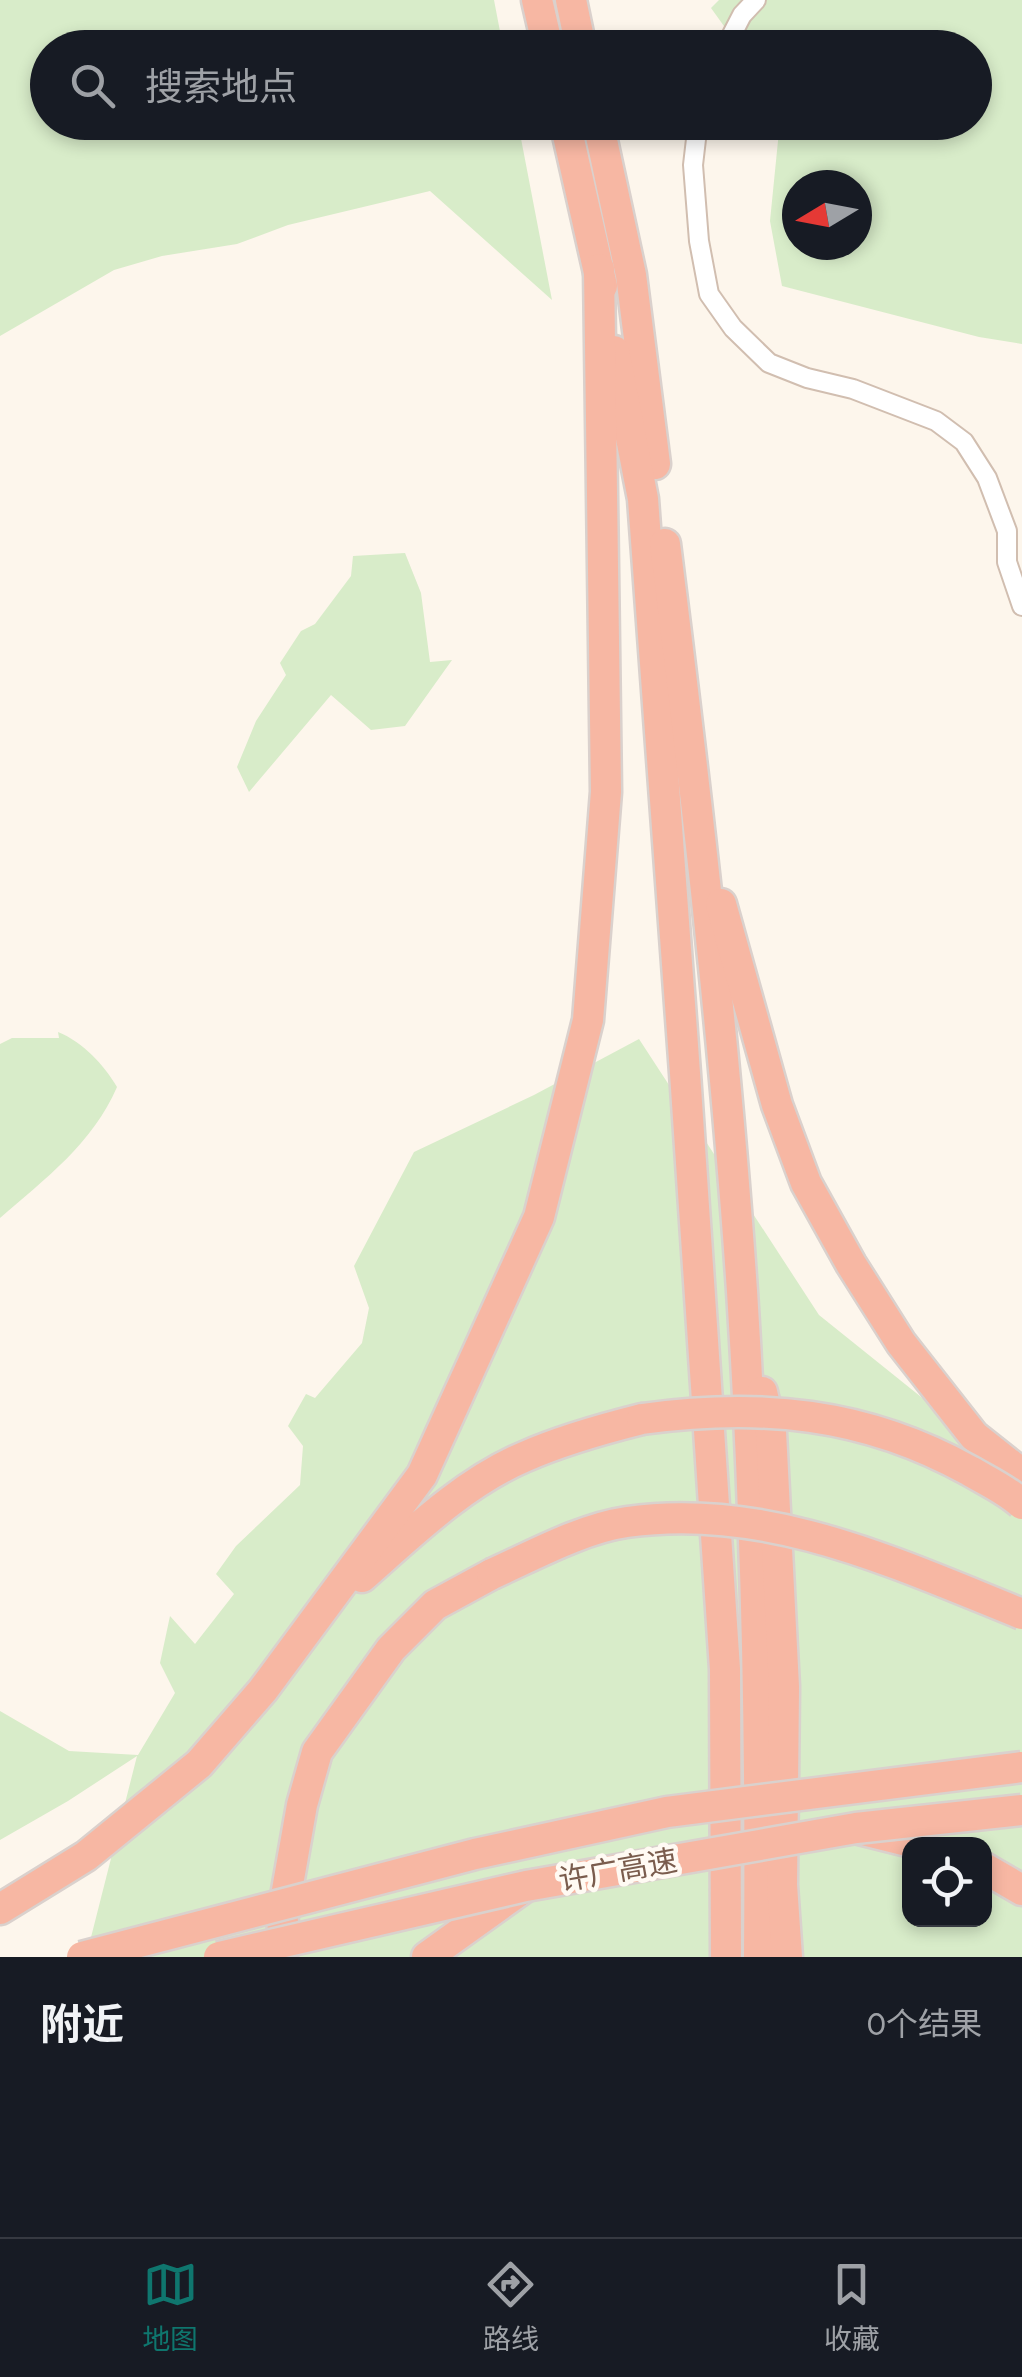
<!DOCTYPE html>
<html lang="zh">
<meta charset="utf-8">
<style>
:root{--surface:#171b24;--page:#20242c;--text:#f1f3f6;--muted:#9ea1a6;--line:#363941;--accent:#0f766e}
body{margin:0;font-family:Jost,"Noto Sans SC",sans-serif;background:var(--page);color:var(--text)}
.controls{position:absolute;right:30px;bottom:30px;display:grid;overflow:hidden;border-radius:20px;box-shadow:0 5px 15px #0003}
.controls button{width:90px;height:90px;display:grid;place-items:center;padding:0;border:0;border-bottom:2px solid var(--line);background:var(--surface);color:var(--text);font:50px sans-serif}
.compass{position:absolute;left:782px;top:170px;width:90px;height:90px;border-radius:50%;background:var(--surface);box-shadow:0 5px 15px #0003;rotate:260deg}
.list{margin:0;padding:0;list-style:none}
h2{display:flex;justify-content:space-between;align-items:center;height:130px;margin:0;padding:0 40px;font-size:42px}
h2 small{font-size:32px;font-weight:400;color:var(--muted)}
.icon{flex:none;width:55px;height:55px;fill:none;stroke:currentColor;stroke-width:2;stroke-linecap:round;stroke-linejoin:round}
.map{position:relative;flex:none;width:1022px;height:1957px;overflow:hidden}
.search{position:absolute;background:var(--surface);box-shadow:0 5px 15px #0003;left:30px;right:30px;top:30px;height:110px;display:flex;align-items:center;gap:25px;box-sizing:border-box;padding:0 35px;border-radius:55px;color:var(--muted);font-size:38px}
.sheet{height:280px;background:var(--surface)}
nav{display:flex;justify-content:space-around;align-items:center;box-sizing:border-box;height:140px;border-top:2px solid var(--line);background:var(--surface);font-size:28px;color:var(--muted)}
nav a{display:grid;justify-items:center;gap:5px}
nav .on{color:var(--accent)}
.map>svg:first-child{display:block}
.green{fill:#d8ecc9;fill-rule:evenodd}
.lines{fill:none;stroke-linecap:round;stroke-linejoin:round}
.minor-casing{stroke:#d1beb0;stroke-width:22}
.motorway-casing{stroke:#dad1cd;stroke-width:35}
.minor{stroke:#fff;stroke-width:18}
.motorway{stroke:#f7b7a3;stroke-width:30}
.motorway-bridge-casing{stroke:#dad1cd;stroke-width:35;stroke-linecap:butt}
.motorway-bridge{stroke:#f7b7a3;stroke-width:30}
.labels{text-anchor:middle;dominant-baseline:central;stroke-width:9;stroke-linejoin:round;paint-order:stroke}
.street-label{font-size:30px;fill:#7a5c4d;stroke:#fffaf3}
</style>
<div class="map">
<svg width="1022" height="1957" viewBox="0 0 1022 1957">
<rect width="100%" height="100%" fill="#fdf6ec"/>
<g class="green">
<path d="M0,0h494l9,47 -455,1v74l470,1 34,177 -122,-109 -142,34 -51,19 -75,12 -48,14 -114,66z"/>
<path d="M719,0h303v344l-43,-7 -197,-51 -12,-65 9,-90 -4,-8 199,-1v-74l-235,-1 -28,-39zM797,185h60v60h-60z"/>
<path d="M405,553l16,40 9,69 22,-2 -47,66 -34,4 -40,-35 -82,97 -12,-25 19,-46 30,-46 -6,-12 21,-32 14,-7 36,-48 2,-20z"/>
<path d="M58,1032c25,10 46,33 59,55 -24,56 -72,92 -117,131v-174l12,-6h47z"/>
<path d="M639,1039l180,276 203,163v479h-936l51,-201 -69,45 -68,39v-129l69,40 69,4 37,-62 -15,-30 10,-47 25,28 39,-50 -18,-20 20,-28 64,-61 3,-39 -15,-20 18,-32 9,4 47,-55 7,-35 -15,-42 60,-114 120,-57zM910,1844h74v76h-74z"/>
</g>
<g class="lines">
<g class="minor-casing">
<g id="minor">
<path d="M725,48l17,-33 14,-15"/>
<path d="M698,122l-5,43 6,76 10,53 24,34 36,35 38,15 46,11 83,32 28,21 23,36 20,53v31l15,44"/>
</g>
</g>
<g class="motorway-casing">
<g id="motorway">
<path d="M537,0l11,48"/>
<path d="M571,0l10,48"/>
<path d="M565,122l37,164"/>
<path d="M598,122l33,153 24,189"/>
<path d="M614,351l29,148 42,574 40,596 1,288"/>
<path d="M665,544c31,248 60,497 77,747 14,221 19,444 17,666"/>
<path d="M721,904l56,201 29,78 45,81 50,79 73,93 48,38"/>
<path d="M762,1392l9,40 13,255 -2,198 5,72"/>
<path d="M362,1577c49,-43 101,-94 162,-120 38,-17 78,-28 118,-38"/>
<path d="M859,1829l60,15"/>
<path d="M984,1868l38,22"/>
<path d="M0,1909l86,-53 113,-92 64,-74 159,-215 117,-258 49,-197 18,-228 -7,-523"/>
<path d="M282,1957l1,-44 19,-108 15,-53 74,-103 44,-44 57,-31"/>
<path d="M427,1957l99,-71"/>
</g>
</g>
<use href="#minor" class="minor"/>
<use href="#motorway" class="motorway"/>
<g class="motorway-bridge-casing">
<g id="motorway-bridge">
<path d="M642,1419c118,-16 222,-7 328,52 17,10 37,19 52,33"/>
<path d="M492,1574c40,-18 91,-46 135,-52 140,-20 268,41 395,92"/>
<path d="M82,1957l393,-103 192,-42 355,-45"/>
<path d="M219,1957l307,-71 330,-58 166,-18"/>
</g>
</g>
<use href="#motorway-bridge" class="motorway-bridge"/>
</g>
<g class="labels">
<g class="street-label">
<text transform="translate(618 1870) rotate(-10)">许广高速</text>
</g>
</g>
</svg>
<div class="controls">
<button><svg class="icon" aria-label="locate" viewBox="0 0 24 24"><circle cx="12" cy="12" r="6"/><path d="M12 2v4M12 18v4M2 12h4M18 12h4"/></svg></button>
</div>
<svg class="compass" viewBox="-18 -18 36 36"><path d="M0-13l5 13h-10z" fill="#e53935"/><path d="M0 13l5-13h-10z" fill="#9ea1a6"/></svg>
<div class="search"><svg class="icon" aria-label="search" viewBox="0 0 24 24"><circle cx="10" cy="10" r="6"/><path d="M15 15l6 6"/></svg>搜索地点</div>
</div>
<section class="sheet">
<h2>附近<small>0个结果</small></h2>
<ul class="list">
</ul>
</section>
<nav>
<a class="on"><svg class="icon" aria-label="map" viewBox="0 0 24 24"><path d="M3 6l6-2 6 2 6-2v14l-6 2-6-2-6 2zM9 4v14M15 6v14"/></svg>地图</a>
<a><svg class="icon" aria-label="directions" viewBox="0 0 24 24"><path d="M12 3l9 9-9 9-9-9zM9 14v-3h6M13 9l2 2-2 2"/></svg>路线</a>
<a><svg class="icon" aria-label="saved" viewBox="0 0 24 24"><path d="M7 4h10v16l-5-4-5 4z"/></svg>收藏</a>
</nav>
